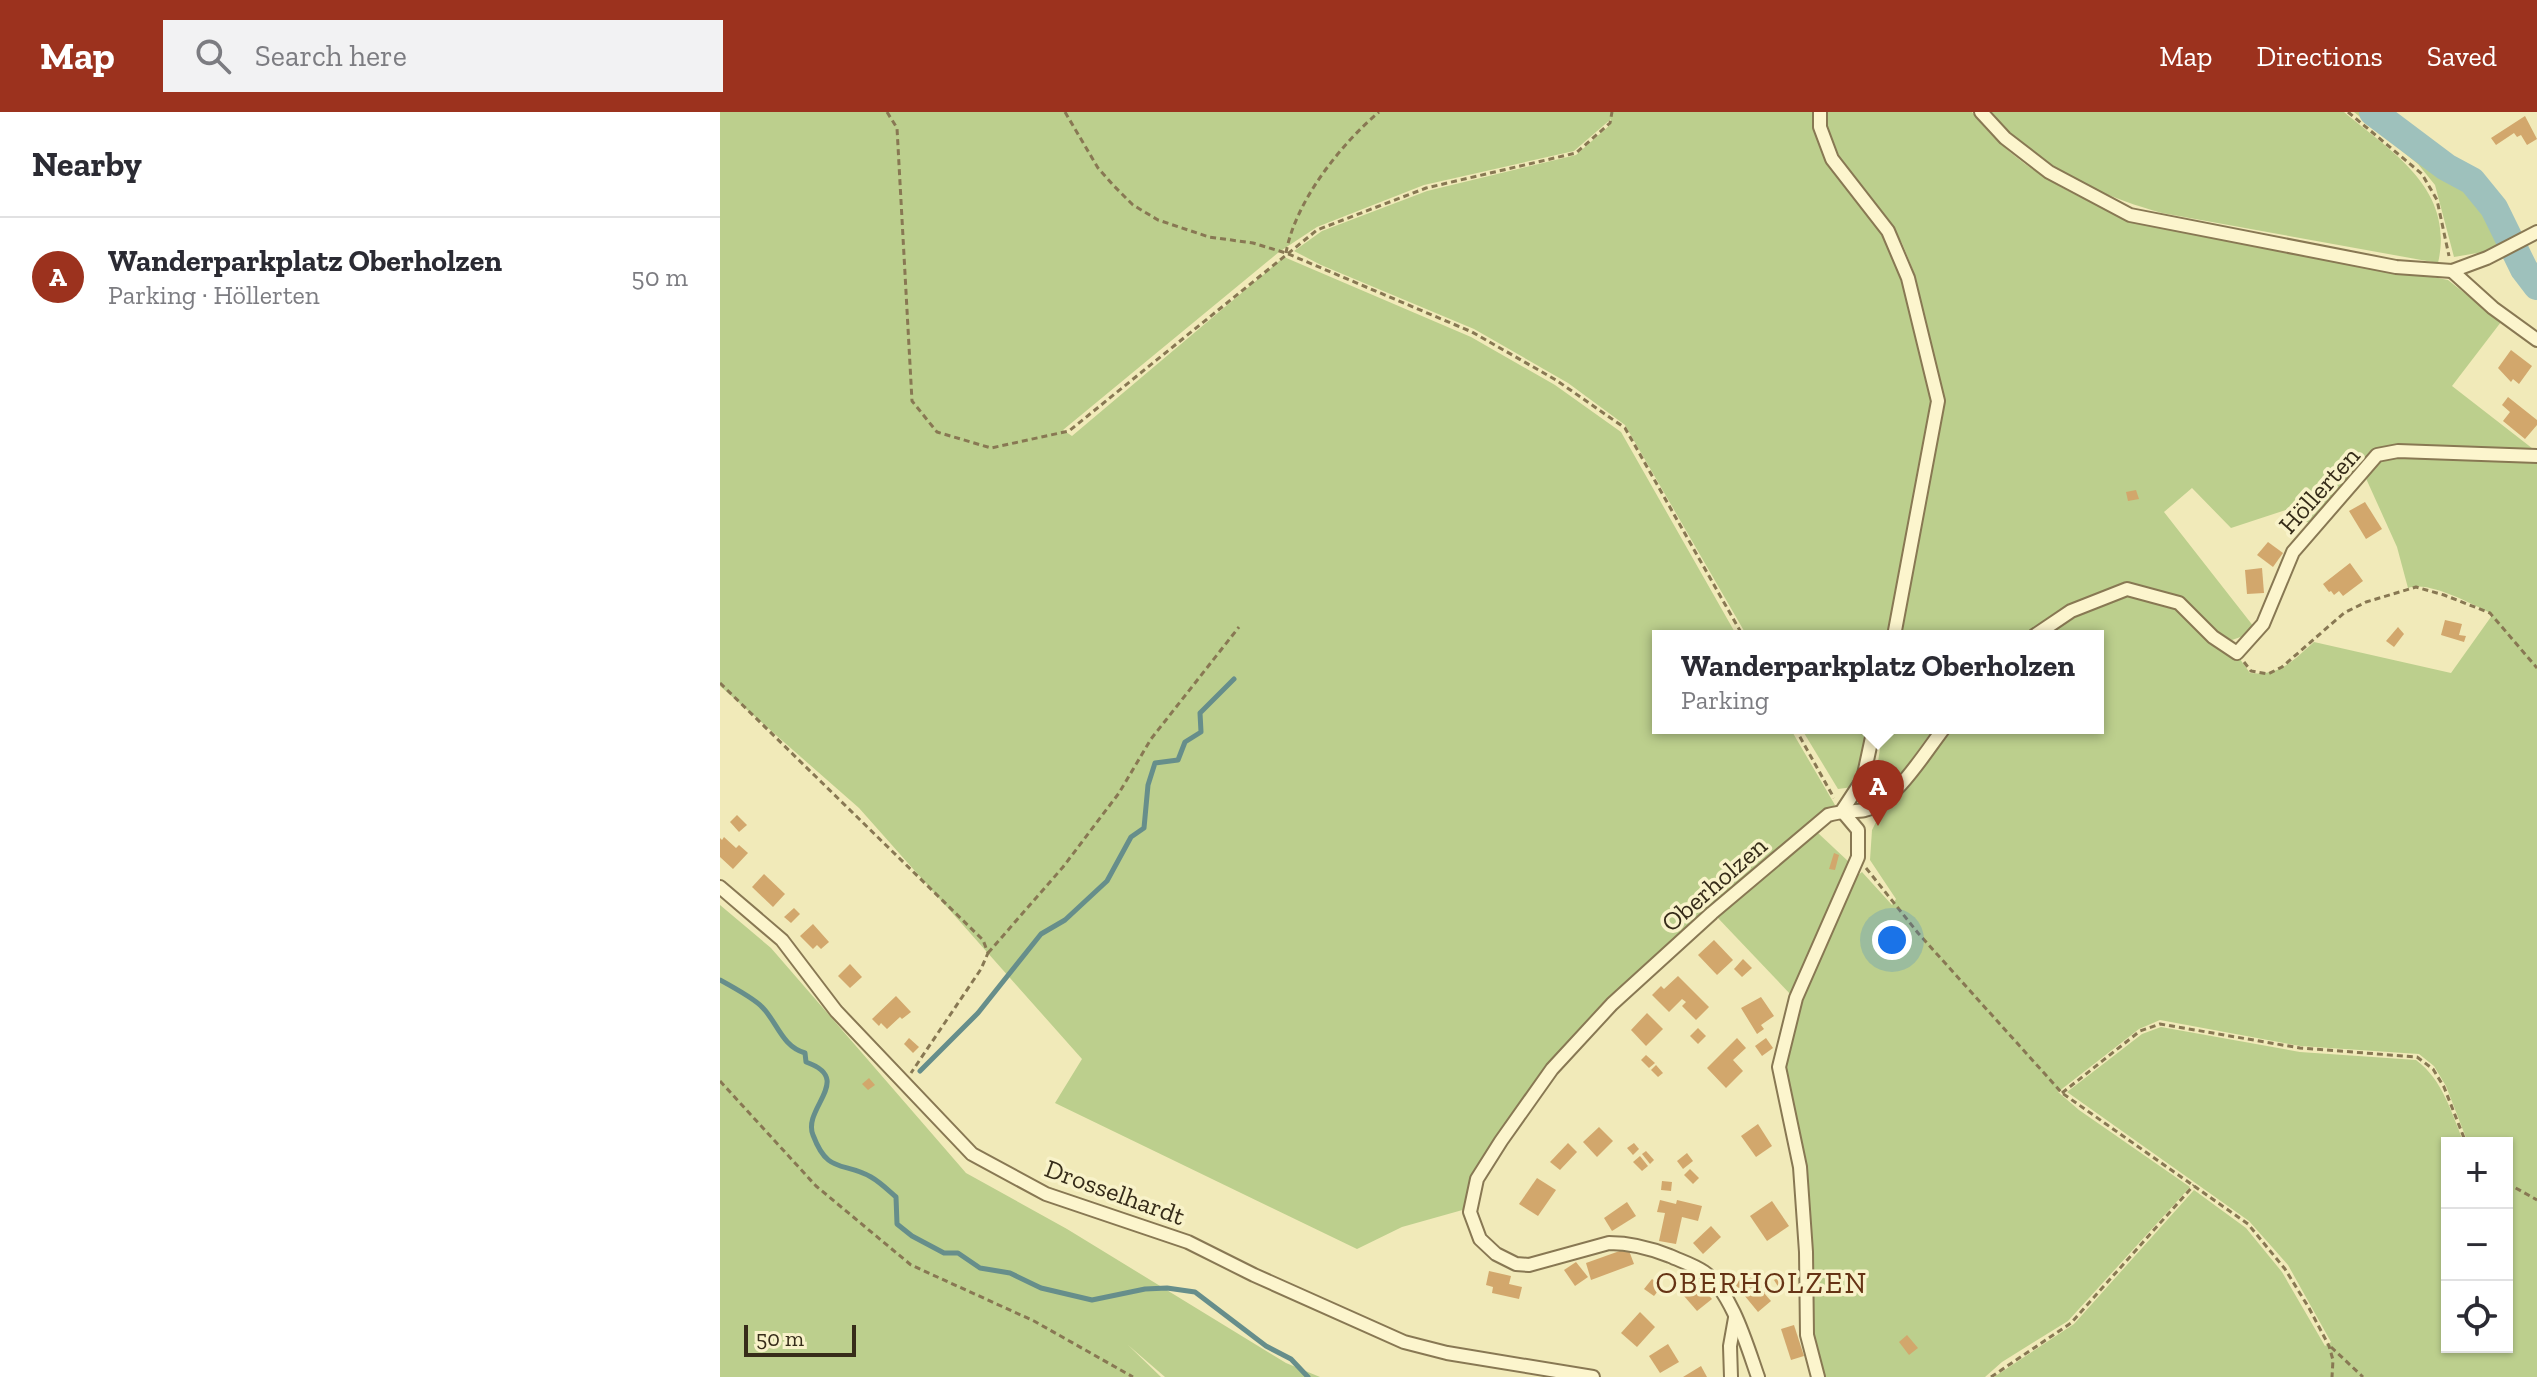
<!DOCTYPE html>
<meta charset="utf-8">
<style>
:root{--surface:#fff;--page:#f2f2f3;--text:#2b2b33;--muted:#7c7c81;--line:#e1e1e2;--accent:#9c321e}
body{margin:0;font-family:"Zilla Slab",serif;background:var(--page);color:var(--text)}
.controls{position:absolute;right:24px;bottom:24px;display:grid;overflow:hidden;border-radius:0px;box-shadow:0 2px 6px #0004}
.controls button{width:72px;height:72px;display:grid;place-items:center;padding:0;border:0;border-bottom:2px solid var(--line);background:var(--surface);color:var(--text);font:40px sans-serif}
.scale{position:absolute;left:24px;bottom:20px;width:112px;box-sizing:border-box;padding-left:8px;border:4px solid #362c19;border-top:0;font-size:22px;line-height:28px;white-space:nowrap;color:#362c19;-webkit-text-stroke:6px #f8f2c9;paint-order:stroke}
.you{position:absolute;left:1172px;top:828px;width:28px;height:28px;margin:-20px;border:6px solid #fff;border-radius:50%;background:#1a73e8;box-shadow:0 0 0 12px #1a73e833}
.badge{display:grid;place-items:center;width:52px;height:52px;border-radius:50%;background:var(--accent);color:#fff;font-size:26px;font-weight:700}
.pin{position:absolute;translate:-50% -66px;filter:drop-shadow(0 2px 4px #0008)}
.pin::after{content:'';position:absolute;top:42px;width:28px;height:24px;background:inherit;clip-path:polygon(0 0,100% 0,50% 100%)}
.popup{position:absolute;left:932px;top:518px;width:452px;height:104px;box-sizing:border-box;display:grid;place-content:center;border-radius:0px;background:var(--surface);filter:drop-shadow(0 2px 6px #0005);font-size:26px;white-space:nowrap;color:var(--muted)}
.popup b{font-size:30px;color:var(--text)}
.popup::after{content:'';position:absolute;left:50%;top:100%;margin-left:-16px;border:16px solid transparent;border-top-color:var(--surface)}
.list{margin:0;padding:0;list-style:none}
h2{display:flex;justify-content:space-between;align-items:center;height:104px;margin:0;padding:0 32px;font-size:34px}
h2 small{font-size:26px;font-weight:400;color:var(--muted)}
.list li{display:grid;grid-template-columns:52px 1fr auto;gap:24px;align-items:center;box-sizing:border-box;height:120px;padding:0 32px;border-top:2px solid var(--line)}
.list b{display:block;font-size:30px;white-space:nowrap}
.list p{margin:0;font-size:26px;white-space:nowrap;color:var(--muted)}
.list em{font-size:26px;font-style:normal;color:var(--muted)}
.icon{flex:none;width:44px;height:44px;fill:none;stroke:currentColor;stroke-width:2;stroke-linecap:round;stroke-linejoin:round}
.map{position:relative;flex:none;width:1817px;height:1265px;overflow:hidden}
header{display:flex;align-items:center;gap:48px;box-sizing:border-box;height:112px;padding:0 40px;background:var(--accent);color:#fff}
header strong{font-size:38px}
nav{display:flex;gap:44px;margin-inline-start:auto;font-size:28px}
.search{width:560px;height:72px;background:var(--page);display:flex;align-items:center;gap:20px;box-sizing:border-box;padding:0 28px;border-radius:0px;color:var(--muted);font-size:30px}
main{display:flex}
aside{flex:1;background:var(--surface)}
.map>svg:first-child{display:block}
.green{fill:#bccf8d}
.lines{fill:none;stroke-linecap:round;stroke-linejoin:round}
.stream{stroke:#668e8b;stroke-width:5}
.river{stroke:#9ec1bc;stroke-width:28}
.building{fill:#d2a76c}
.street-casing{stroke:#887853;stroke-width:16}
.path{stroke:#887853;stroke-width:3;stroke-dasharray:6 4;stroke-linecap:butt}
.street{stroke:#fcf5cd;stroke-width:12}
.labels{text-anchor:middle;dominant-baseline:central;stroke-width:7;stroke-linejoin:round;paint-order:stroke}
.street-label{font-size:26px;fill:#362c19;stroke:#f8f2c9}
.quarter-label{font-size:30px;letter-spacing:2px;fill:#663315;stroke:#f8f2c9}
</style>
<header>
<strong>Map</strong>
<div class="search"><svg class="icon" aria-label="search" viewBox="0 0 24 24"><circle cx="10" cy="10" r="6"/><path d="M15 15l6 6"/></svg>Search here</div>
<nav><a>Map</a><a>Directions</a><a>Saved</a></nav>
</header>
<main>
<aside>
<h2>Nearby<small></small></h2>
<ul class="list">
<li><span class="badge">A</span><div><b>Wanderparkplatz Oberholzen</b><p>Parking · Höllerten</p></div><em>50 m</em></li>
</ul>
</aside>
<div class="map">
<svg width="1817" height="1265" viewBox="0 0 1817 1265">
<rect width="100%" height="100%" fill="#f1eab9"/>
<g class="green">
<path d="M0,0h1095v13l70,109 17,48 31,123 -45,231h-141l-122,-211 -57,-42 -94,-54 -153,-64 -27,-14 28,-20 105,-40 149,-36 34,-30 1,-6 -37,32 -150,34 -107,42 -38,25 -216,178 9,6 212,-179 187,80 84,48 66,47 116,204h-79v92h132l45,77 -230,195 -57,64 -54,74 -22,40 -6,31 -64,18 -45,22 -302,-146 27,-44 -223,-251 -139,-122z"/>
<path d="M1104,0h148c36,49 97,84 153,104l323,64 53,42 -49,64 85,66 -147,-5 -80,77 -21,-15 -58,19 -39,-40 -28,24 90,115 -5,7 -17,6 -15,-7 -35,-35 -56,-13 -90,44 -9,7h-126l37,-198 4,-37 -27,-126 -13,-32 -12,-20 -54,-69 -11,-31z"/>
<path d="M1269,0h355c49,41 111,77 94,151l-276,-50c-72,-20 -121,-47 -173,-101z"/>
<path d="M1634,0h26l83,67 49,47 4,9 -27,16 -35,6 -19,-72 -17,-21z"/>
<path d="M1676,342l141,6v917h-543l80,-53 120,-134 52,38 36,44 43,74 6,-4 -43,-77 -39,-44 -182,-129 75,-58 19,-7 139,25 116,8c27,20 35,52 48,83h-17v204h60v-204h-39l-22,-57 -12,-20 -15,-12 -119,-8 -140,-26 -21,9 -81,63 21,18 111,77 -122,134 -66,41 -17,15h-162l-10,-41 -8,-169 -20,-91 1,-18 14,-55 48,-113 9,-14 5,-4 30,33 4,-6 -26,-39 2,-30 7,-14 21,-22 47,-66h151v-92h-59l33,-23 56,-22 50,13 59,51 13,18c31,3 42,-12 64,-31l137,31 42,-59c-20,-9 -64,-34 -85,-26l-11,-41 -33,-73 15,-16z"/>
<path d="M1081,616h68l-9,47 -7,12 -15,2z"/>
<path d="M1163,616h51l-45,63 -13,3 -2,-5z"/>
<path d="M1098,721l32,30 -57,134 -77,-81z"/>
<path d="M0,793l51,43 195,225 101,56 219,134 34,14h-155l-37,-32 33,32h-441z"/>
</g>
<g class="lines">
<g class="stream">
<path d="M0,868c11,6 36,20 43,28 15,16 19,38 42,45l1,9c49,17 -4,46 7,73 15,40 30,26 58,42 9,5 17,13 25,20l1,27 15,12 32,17h14l22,15 30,5 31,15 51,12 53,-11 22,-1 28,4 71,54 25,13 17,18"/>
<path d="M200,959l58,-58 63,-79 24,-14 42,-39 24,-44 13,-9 4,-43 7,-22 23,-3 7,-18 16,-10 -1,-19 34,-34"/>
</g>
<path class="river" d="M1653,0l73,55 26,14 22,27 30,61 13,17"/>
</g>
<g class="building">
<path d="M1805,4l12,23 -10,6 -6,-10 -4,2 -3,-4 -18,12 -5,-7z"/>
<path d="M1791,238l21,16 -13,18 -6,-5 -2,3 -13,-14z"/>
<path d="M1788,285l29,23v5l-12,14 -22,-18 7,-9 -8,-7z"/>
<path d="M1416,378l3,9 -11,2 -2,-9z"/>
<path d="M1645,390l17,27 -16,10 -17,-28z"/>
<path d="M1548,430l15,11 -10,14 -16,-12z"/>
<path d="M1630,451l13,18 -20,15 -4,-5 -5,4 -3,-4 -2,1 -6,-8z"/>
<path d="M1542,456l2,25 -17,1 -2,-24z"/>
<path d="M1725,508l17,4 -3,11 7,1 -2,6 -23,-7z"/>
<path d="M1678,515l6,7 -10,13 -8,-6z"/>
<path d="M17,703l10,10 -8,7 -9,-10z"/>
<path d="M4,725l12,11 3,-3 9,8 -15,16 -13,-12v-19l2,2z"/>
<path d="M1114,741l5,2 -4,15 -6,-1z"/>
<path d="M44,762l21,20 -12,13 -21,-20z"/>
<path d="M74,796l6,6 -9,9 -7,-6z"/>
<path d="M93,812l16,18 -8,7 -4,-4 -4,4 -13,-13z"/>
<path d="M994,828l19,20 -16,15 -19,-20z"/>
<path d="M1023,847l9,9 -10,9 -8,-8z"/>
<path d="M130,852l12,13 -12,11 -12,-12z"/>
<path d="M958,864l31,31 -13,13 -14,-14 4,-4 -4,-3 -13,13 -17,-17 9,-9 3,3z"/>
<path d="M176,884l15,16 -9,7 -2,-2 -13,12 -6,-6 -2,3 -7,-7z"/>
<path d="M1041,885l13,19 -13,9 3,4 -7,5 -16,-26z"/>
<path d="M927,901l16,16 -17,17 -15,-16z"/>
<path d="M978,916l8,8 -8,8 -8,-8z"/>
<path d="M189,926l10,9 -6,6 -9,-9z"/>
<path d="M1017,926l9,10 -13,12 10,11 -17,17 -19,-20z"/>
<path d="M1046,926l7,10 -11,8 -7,-10z"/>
<path d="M926,943l9,8 -6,5 -8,-8z"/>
<path d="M936,953l7,8 -5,4 -7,-7z"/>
<path d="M149,966l6,7 -7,5 -6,-6z"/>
<path d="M1038,1012l14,22 -16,11 -15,-21z"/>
<path d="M879,1015l14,14 -16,16 -14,-15z"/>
<path d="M848,1031l9,9 -17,18 -10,-8z"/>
<path d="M914,1031l5,6 -6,6 -6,-7z"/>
<path d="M926,1039l8,9 -4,4 -8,-10z"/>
<path d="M967,1041l6,8 -10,8 -6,-8z"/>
<path d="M920,1044l8,10 -6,5 -9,-9z"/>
<path d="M970,1057l9,9 -6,6 -9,-9z"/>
<path d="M817,1066l19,12 -18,26 -19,-12z"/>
<path d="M942,1069l10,1 -1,9 -10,-1z"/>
<path d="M940,1088l16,4 1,-4 25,6 -4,15 -16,-4 -6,27 -17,-3 6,-28 -8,-1z"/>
<path d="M1052,1089l17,25 -22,15 -17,-25z"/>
<path d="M907,1090l9,14 -24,15 -8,-13z"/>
<path d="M991,1114l10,11 -18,17 -10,-11z"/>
<path d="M908,1136l6,16 -43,16 -5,-17z"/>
<path d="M856,1150l12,15 -13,9 -11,-16z"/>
<path d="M769,1159l22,5 -2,8 13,3 -3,12 -27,-6 1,-6 -7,-2z"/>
<path d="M1031,1159l18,18 -5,4 7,8 -13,11 -23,-28z"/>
<path d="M1063,1163l4,8 -8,5 -5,-8z"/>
<path d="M932,1167l10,7 -8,10 -10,-7z"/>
<path d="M978,1172l14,15 -15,12 -13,-15z"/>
<path d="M920,1200l15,15 -18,20 -16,-14z"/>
<path d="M1074,1213l10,31 -13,4 -10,-31z"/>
<path d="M1187,1223l11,13 -9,7 -10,-13z"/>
<path d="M948,1232l11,18 -19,11 -11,-17z"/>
<path d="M981,1254l6,11h-24z"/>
</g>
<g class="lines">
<g class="street-casing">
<g id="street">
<path d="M1100,0v15l12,32 56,72 20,47 30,123 -44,235"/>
<path d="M1261,0l24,26 44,34 81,43 266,52 56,4 35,-13 50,-26"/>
<path d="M1732,159l41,37 44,32"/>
<path d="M1314,524l37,-25 56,-22 52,14 34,34 24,16 26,-29 30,-72 84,-97 21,-4 139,5"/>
<path d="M1122,699l21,-32 11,-51"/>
<path d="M0,775l62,53 54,71 136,143 74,40 142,48 66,33 150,67 43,11 146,24"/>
<path d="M1011,1265l-1,-31 5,-28"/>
<path d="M1038,1265c-11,-31 -26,-85 -54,-105 -10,-7 -23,-11 -34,-16 -20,-8 -39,-13 -61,-13l-80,22 -13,-1 -20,-10 -16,-15 -10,-27 7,-33 24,-38 51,-72 60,-65 100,-91 116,-98c13,-4 24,-3 37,-5 30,-7 61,-59 79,-82"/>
<path d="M1098,1265l-11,-42 -1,-83 -6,-85 -21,-100 17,-69 62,-141v-27l-16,-19"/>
</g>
</g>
<g class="path">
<path d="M167,0l10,16 15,273 25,31 54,16 78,-17 248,-201 109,-42 150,-35 34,-30 2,-11"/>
<path d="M345,0l33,56 16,18 19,19 25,15 51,17 44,6 33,10 186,79 84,48 69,48 118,208"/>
<path d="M1628,0l74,62 15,26 12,56"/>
<path d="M566,141c9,-51 54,-108 93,-141"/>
<path d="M1524,550l7,9 17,3 14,-7 62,-54 22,-11 50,-15 28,8 46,18 47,55"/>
<path d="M0,571l263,257 5,13 -7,16 -70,104"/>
<path d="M1075,616l39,70"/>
<path d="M1146,756l52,65 144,160 186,131 37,45 24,39 20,38 4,14 -1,17"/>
<path d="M268,841l75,-86 56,-74 32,-54 88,-112"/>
<path d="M0,969l96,105 95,79 123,56 99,56"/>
<path d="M1342,981l78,-62 20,-7 140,24 117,9 16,12 11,18 22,56"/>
<path d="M1787,1071l30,17"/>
<path d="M1611,1235l32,30"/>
<path d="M1271,1265l80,-54 123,-138"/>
</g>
<use href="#street" class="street"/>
</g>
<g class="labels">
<g class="street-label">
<text transform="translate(1599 378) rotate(-48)">Höllerten</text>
<text transform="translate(994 772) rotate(-41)">Oberholzen</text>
<text transform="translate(395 1080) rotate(20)">Drosselhardt</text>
</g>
<g class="quarter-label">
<text x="1042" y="1171">OBERHOLZEN</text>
</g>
</g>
</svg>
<div class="controls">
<button>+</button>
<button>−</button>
<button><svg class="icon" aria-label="locate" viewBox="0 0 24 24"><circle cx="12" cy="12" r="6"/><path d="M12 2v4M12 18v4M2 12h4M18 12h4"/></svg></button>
</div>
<div class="scale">50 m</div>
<div class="you"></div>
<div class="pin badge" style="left:1158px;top:714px">A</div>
<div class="popup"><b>Wanderparkplatz Oberholzen</b>Parking</div>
</div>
</main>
